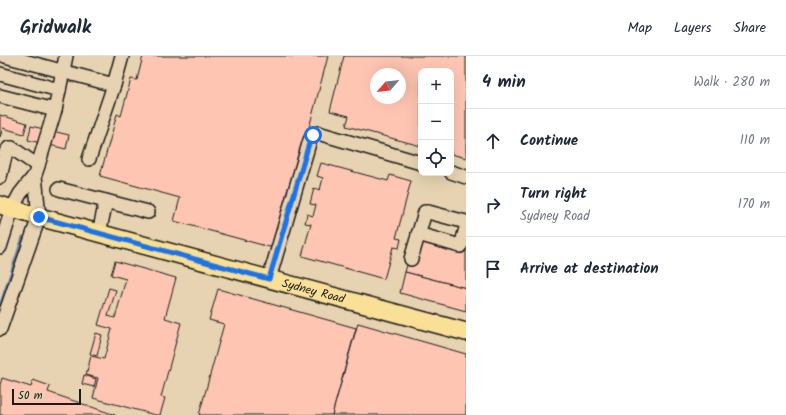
<!DOCTYPE html>
<meta charset="utf-8">
<style>
:root{--surface:#fff;--page:#f2f2f3;--text:#1f2937;--muted:#747a83;--line:#e0e1e3}
body{margin:0;font-family:Kalam,sans-serif;background:var(--page);color:var(--text)}
.controls{position:absolute;right:12px;top:12px;display:grid;overflow:hidden;border-radius:8px;box-shadow:0 4px 16px #0002}
.controls button{width:36px;height:36px;display:grid;place-items:center;padding:0;border:0;border-bottom:1px solid var(--line);background:var(--surface);color:var(--text);font:20px sans-serif}
.compass{position:absolute;left:370px;top:12px;width:36px;height:36px;border-radius:50%;background:var(--surface);box-shadow:0 4px 16px #0002;rotate:242deg}
.scale{position:absolute;left:12px;bottom:10px;width:69px;box-sizing:border-box;padding-left:4px;border:2px solid #1c1c1c;border-top:0;font-size:11px;line-height:14px;white-space:nowrap;color:#1c1c1c;-webkit-text-stroke:3px #e7d3b1;paint-order:stroke}
.stop{position:absolute;width:12px;height:12px;margin:-9px;border:3px solid #1a73e8;border-radius:50%;background:#fff}
.stop.end{background:#1a73e8;border-color:#fff;box-shadow:0 1px 4px #0008}
.list{margin:0;padding:0;list-style:none}
h2{display:flex;justify-content:space-between;align-items:center;height:52px;margin:0;padding:0 16px;font-size:17px}
h2 small{font-size:13px;font-weight:400;color:var(--muted)}
.list li{display:grid;grid-template-columns:26px 1fr auto;gap:12px;align-items:center;box-sizing:border-box;height:64px;padding:0 16px;border-top:1px solid var(--line)}
.list b{display:block;font-size:15px;white-space:nowrap}
.list p{margin:0;font-size:13px;white-space:nowrap;color:var(--muted)}
.list em{font-size:13px;font-style:normal;color:var(--muted)}
.icon{flex:none;width:22px;height:22px;fill:none;stroke:currentColor;stroke-width:2;stroke-linecap:round;stroke-linejoin:round}
.map{position:relative;flex:none;width:466px;height:359px;overflow:hidden}
header{display:flex;align-items:center;gap:24px;box-sizing:border-box;height:56px;padding:0 20px;background:var(--surface);border-bottom:1px solid var(--line)}
header strong{font-size:19px}
nav{display:flex;gap:22px;margin-inline-start:auto;font-size:14px}
main{display:flex}
aside{flex:1;background:var(--surface)}
.map>svg:first-child{display:block}
.lines{fill:none;stroke-linecap:round;stroke-linejoin:round}
.stream{stroke:#6e88a4;stroke-width:3}
.building{fill:#fec5b3;stroke:#1c1c1c;fill-rule:evenodd}
.minor-casing{stroke:#1c1c1c;stroke-width:16}
.major-casing{stroke:#1c1c1c;stroke-width:20}
.minor{stroke:#e7d3b1;stroke-width:13}
.major{stroke:#fadf96;stroke-width:17}
.route{stroke:#1a73e8;stroke-width:5}
.labels{text-anchor:middle;dominant-baseline:central;stroke-width:3;stroke-linejoin:round;paint-order:stroke}
.street-label{font-size:12px;fill:#1c1c1c;stroke:#e7d3b1}
</style>
<header>
<strong>Gridwalk</strong>
<nav><a>Map</a><a>Layers</a><a>Share</a></nav>
</header>
<main>
<div class="map">
<svg width="466" height="359" viewBox="0 0 466 359">
<rect width="100%" height="100%" fill="#e7d3b1"/>
<filter id="ink" filterUnits="userSpaceOnUse"><feTurbulence type="fractalNoise" baseFrequency=".025" numOctaves="2"/><feDisplacementMap in="SourceGraphic" scale="8" xChannelSelector="R" yChannelSelector="G"/><feConvolveMatrix kernelMatrix="1 2 1 2 8 2 1 2 1" color-interpolation-filters="sRGB"/></filter>
<g filter="url(#ink)">
<g class="lines">
<path class="stream" d="M0,250l23,-69"/>
</g>
<g class="building">
<path d="M143,0h185l-51,193 -103,-28 6,-23 -80,-22 17,-62 4,2 10,-37 6,1z"/>
<path d="M344,0h122v102l-15,-4v-83h-30v75l-75,-20 3,-10 -19,-5zM376,18h24v24h-24z"/>
<path d="M0,59l27,8 -3,11 -21,-6 -3,9z"/>
<path d="M31,70l38,9 -3,14 -38,-9z"/>
<path d="M321,107l67,18 2,-6 21,6 -15,57 5,1 -2,9 -6,-1 -9,32 -82,-23 9,-32 -6,-1 2,-9 6,2 3,-11 -6,-1 4,-16 6,2 3,-12 -6,-2z"/>
<path d="M421,184l45,10v38l-61,-16 2,-7 6,1z"/>
<path d="M115,205l61,17 -11,40 16,5 -20,74 4,1 -5,17h-5l-62,-17 5,-20 -12,-3 5,-19 13,3 8,-30 -14,-4 11,-37 7,2 -8,26 7,2 11,-39 -15,-4z"/>
<path d="M405,216l61,16v23l-66,-18z"/>
<path d="M218,233l138,39 -24,87h-133l25,-91 -15,-4z"/>
<path d="M358,267l108,31v61h-134z"/>
<path d="M96,277l6,2 -5,21 -7,-2z"/>
<path d="M84,319l12,4 -2,8 -12,-3z"/>
<path d="M2,322l29,9 2,-7 17,6 -2,6 67,23h-115v-30z"/>
</g>
<g class="lines">
<g class="minor-casing">
<g id="minor">
<path d="M5,0l109,29 8,-29"/>
<path d="M0,18l59,16"/>
<path d="M0,40l55,14"/>
<path d="M89,103l25,-74"/>
<path d="M451,116l15,5"/>
<path d="M0,121l6,-25 3,-4h3l26,18"/>
<path d="M59,133l89,23"/>
<path d="M99,177l7,-32"/>
<path d="M418,178l42,12 2,-3 4,-15"/>
<path d="M0,191l12,-38 8,-15 15,-19"/>
<path d="M411,203l14,-47h3l38,10"/>
<path d="M269,223l41,-139 3,-5 5,-2 103,30"/>
<path d="M0,273l39,-112 -4,-42 20,-65 11,-54"/>
</g>
</g>
<g class="major-casing">
<g id="major">
<path id="s1" d="M0,149l39,12 427,115"/>
</g>
</g>
<use href="#minor" class="minor"/>
<use href="#major" class="major"/>
</g>
</g>
<g class="lines" filter="url(#ink)">
<path class="route" d="M39,161l230,62 41,-139 3,-5"/>
</g>
<g class="labels">
<g class="street-label">
<text stroke="none"><textPath href="#s1" startOffset="325">Sydney Road</textPath></text>
</g>
</g>
</svg>
<div class="controls">
<button>+</button>
<button>−</button>
<button><svg class="icon" aria-label="locate" viewBox="0 0 24 24"><circle cx="12" cy="12" r="6"/><path d="M12 2v4M12 18v4M2 12h4M18 12h4"/></svg></button>
</div>
<svg class="compass" viewBox="-18 -18 36 36"><path d="M0-13l5 13h-10z" fill="#e53935"/><path d="M0 13l5-13h-10z" fill="#747a83"/></svg>
<div class="scale">50 m</div>
<div class="stop" style="left:313px;top:79px"></div>
<div class="stop end" style="left:39px;top:161px"></div>
</div>
<aside>
<h2>4 min<small>Walk · 280 m</small></h2>
<ul class="list">
<li><svg class="icon" aria-label="ahead" viewBox="0 0 24 24"><path d="M12 20V5M6 11l6-6 6 6"/></svg><div><b>Continue</b></div><em>110 m</em></li>
<li><svg class="icon" aria-label="right" viewBox="0 0 24 24"><path d="M7 20v-9h11M14 6l5 5-5 5"/></svg><div><b>Turn right</b><p>Sydney Road</p></div><em>170 m</em></li>
<li><svg class="icon" aria-label="arrive" viewBox="0 0 24 24"><path d="M6 21V4h12l-3 4 3 4H6"/></svg><div><b>Arrive at destination</b></div></li>
</ul>
</aside>
</main>
